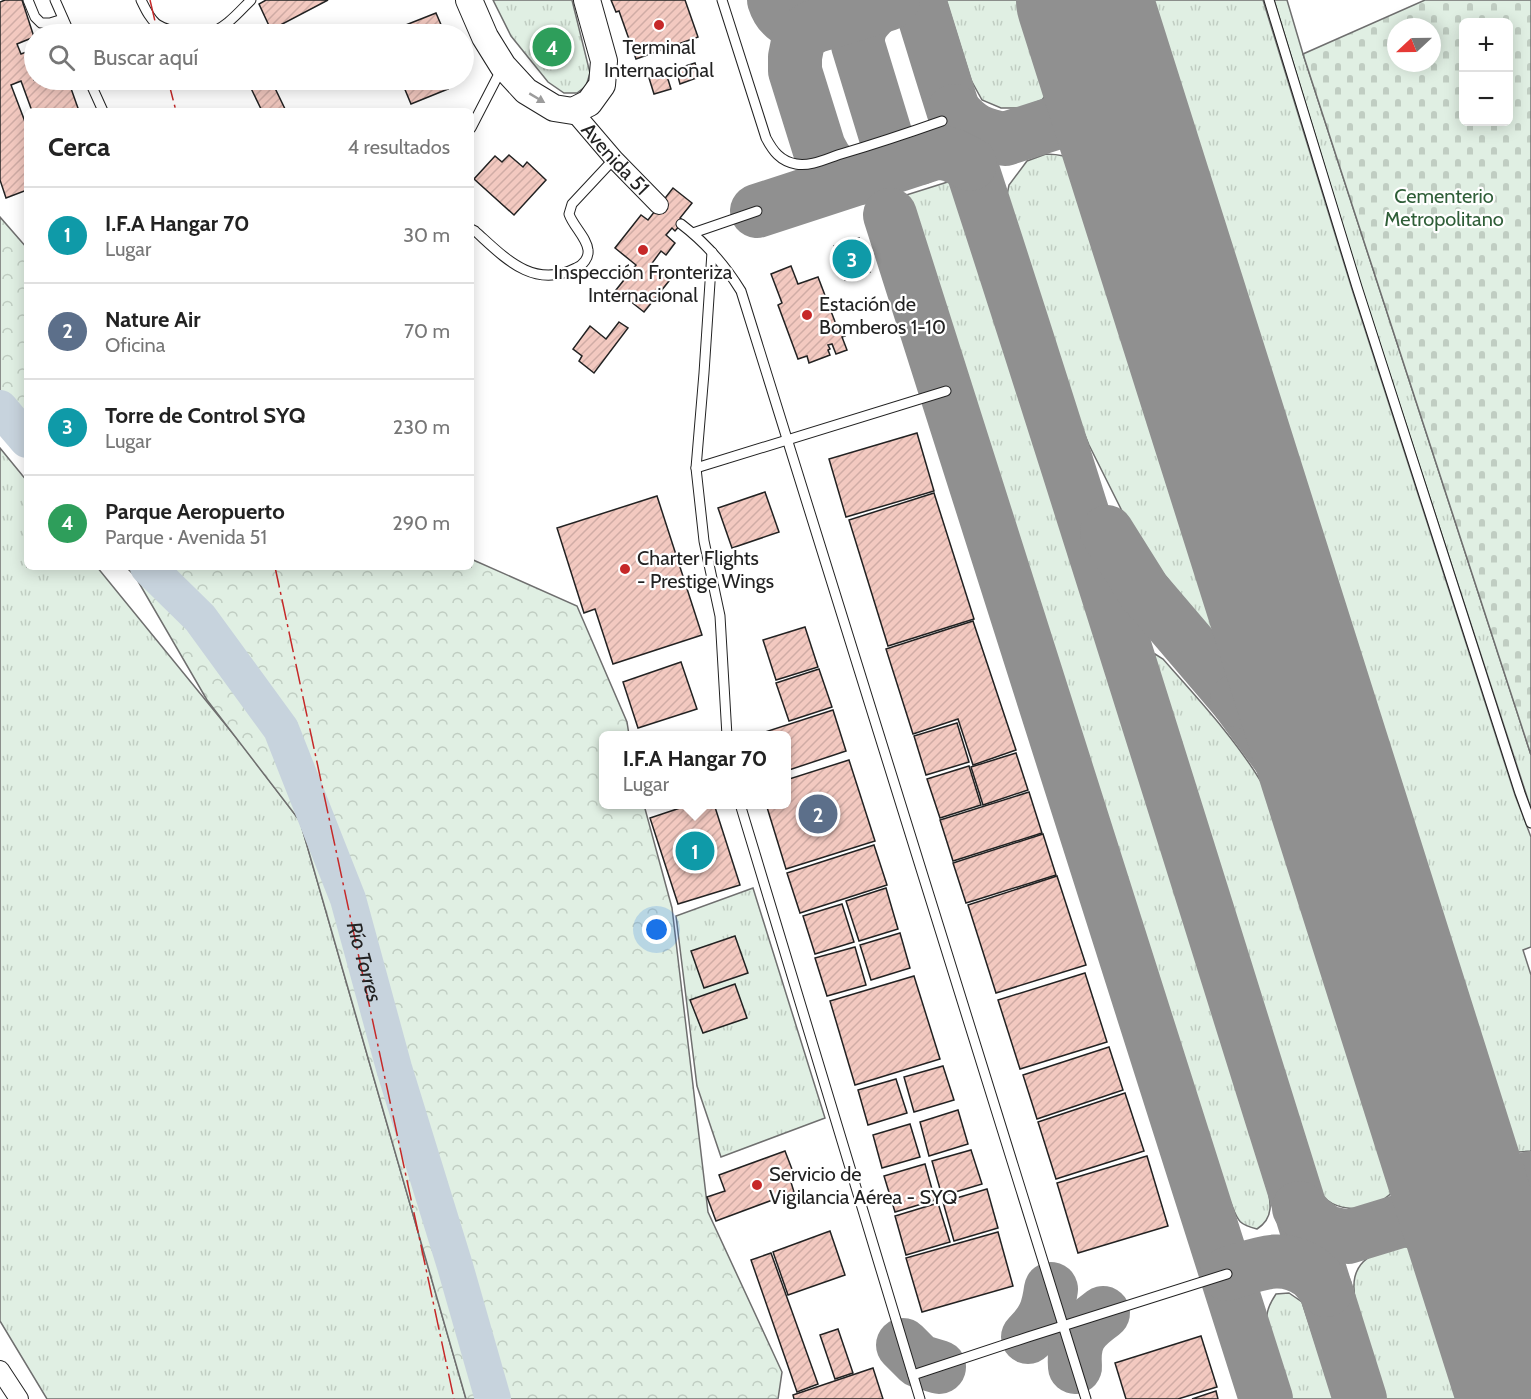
<!DOCTYPE html>
<html lang="es">
<meta charset="utf-8">
<style>
:root{--surface:#fff;--page:#f6f6f6;--text:#222;--muted:#767676;--line:#e0e0e0;--accent:#c62828}
body{margin:0;font-family:Cabin,sans-serif;background:var(--page);color:var(--text)}
.controls{position:absolute;right:18px;top:18px;display:grid;overflow:hidden;border-radius:9px;box-shadow:0 3px 15px #0003}
.controls button{width:54px;height:54px;display:grid;place-items:center;padding:0;border:0;border-bottom:2px solid var(--line);background:var(--surface);color:var(--text);font:30px sans-serif}
.compass{position:absolute;left:1387px;top:18px;width:54px;height:54px;border-radius:50%;background:var(--surface);box-shadow:0 3px 15px #0003;rotate:248deg}
.you{position:absolute;left:657px;top:930px;width:21px;height:21px;margin:-15px;border:4px solid #fff;border-radius:50%;background:#1a73e8;box-shadow:0 0 0 9px #1a73e833}
.badge{display:grid;place-items:center;width:39px;height:39px;border-radius:50%;background:var(--accent);color:#fff;font-size:20px;font-weight:700}
.pin{position:absolute;translate:-50% -50%;border:3px solid #fff;box-shadow:0 2px 6px #0006}
.popup{position:absolute;left:599px;top:731px;width:192px;height:78px;box-sizing:border-box;display:grid;place-content:center;border-radius:9px;background:var(--surface);filter:drop-shadow(0 2px 4px #0005);font-size:20px;white-space:nowrap;color:var(--muted)}
.popup b{font-size:22px;color:var(--text)}
.popup::after{content:'';position:absolute;left:50%;top:100%;margin-left:-12px;border:12px solid transparent;border-top-color:var(--surface)}
.list{margin:0;padding:0;list-style:none}
h2{display:flex;justify-content:space-between;align-items:center;height:78px;margin:0;padding:0 24px;font-size:26px}
h2 small{font-size:20px;font-weight:400;color:var(--muted)}
.list li{display:grid;grid-template-columns:39px 1fr auto;gap:18px;align-items:center;box-sizing:border-box;height:96px;padding:0 24px;border-top:2px solid var(--line)}
.list b{display:block;font-size:22px;white-space:nowrap}
.list p{margin:0;font-size:20px;white-space:nowrap;color:var(--muted)}
.list em{font-size:20px;font-style:normal;color:var(--muted)}
.icon{flex:none;width:33px;height:33px;fill:none;stroke:currentColor;stroke-width:2;stroke-linecap:round;stroke-linejoin:round}
.map{position:relative;flex:none;width:1531px;height:1399px;overflow:hidden}
.search{position:absolute;background:var(--surface);box-shadow:0 3px 15px #0003;left:24px;top:24px;width:450px;height:66px;display:flex;align-items:center;gap:15px;box-sizing:border-box;padding:0 21px;border-radius:33px;color:var(--muted);font-size:22px}
.panel{position:absolute;background:var(--surface);box-shadow:0 3px 15px #0003;left:24px;top:108px;width:450px;height:462px;border-radius:9px}
.map>svg:first-child{display:block}
.grass{fill:url(#grass-tufts);stroke:#6f6f6f;stroke-width:1.5}
.forest{fill:url(#forest-crowns);stroke:#6f6f6f;stroke-width:1.5}
.cemetery{fill:url(#cemetery-stones);stroke:#6f6f6f;stroke-width:1.5;fill-rule:evenodd}
.lines{fill:none;stroke-linecap:round;stroke-linejoin:round}
.river{stroke:#c7d3dd;stroke-width:36}
.taxiway{stroke:#909090;stroke-width:54}
.runway{stroke:#909090;stroke-width:136}
.building{fill:url(#building-hatch);stroke:#222;stroke-width:1.5}
.lane-casing{stroke:#222;stroke-width:11}
.street-casing{stroke:#222;stroke-width:20}
.secondary-casing{stroke:#222;stroke-width:28}
.lane{stroke:#fff;stroke-width:9}
.street{stroke:#fff;stroke-width:18}
.secondary{stroke:#fff;stroke-width:26}
.power{stroke:#c62828;stroke-width:1.5;stroke-dasharray:21 4.5 3 4.5;stroke-linecap:butt}
.oneway{fill:#9c9c9c}
.poi-dot{fill:#c62828;stroke:#fff;stroke-width:2}
.labels{text-anchor:middle;dominant-baseline:central;stroke-width:4.5;stroke-linejoin:round;paint-order:stroke}
.poi-label{font-size:20px;fill:#222;stroke:#fff;text-anchor:start}
.street-label{font-size:20px;fill:#222;stroke:#fff}
.park-label{font-size:20px;fill:#2f5e38;stroke:#fff}
.water-label{font-size:21px;font-style:italic;fill:#222;stroke:#fff}
</style>
<div class="map">
<svg width="1531" height="1399" viewBox="0 0 1531 1399">
<defs>
<pattern id="grass-tufts" width="24" height="20" patternUnits="userSpaceOnUse" patternTransform="scale(1.5)"><rect width="24" height="20" fill="#e0efe3"/><path d="M3 7l-1-3M5 7V3M7 7l1-3M15 17l-1-3M17 17v-4M19 17l1-3" fill="none" stroke="#c0cdc2"/></pattern>
<pattern id="forest-crowns" width="20" height="18" patternUnits="userSpaceOnUse" patternTransform="scale(1.5)"><rect width="20" height="18" fill="#e0efe3"/><path d="M2 6a3 3 0 1 1 6 0M12 15a3 3 0 1 1 6 0" fill="none" stroke="#c0cdc2"/></pattern>
<pattern id="cemetery-stones" width="16" height="16" patternUnits="userSpaceOnUse" patternTransform="scale(1.5)"><rect width="16" height="16" fill="#e0efe3"/><path d="M2 7V4a2 2 0 0 1 4 0v3zM10 15v-3a2 2 0 0 1 4 0v3z" fill="#c0cdc2"/></pattern>
<pattern id="building-hatch" width="6" height="6" patternUnits="userSpaceOnUse" patternTransform="scale(1.5)"><rect width="6" height="6" fill="#f3c9c0"/><path d="M-1 1l2-2M0 6l6-6M5 7l2-2" fill="none" stroke="#d0aca5"/></pattern>
</defs>
<rect width="100%" height="100%" fill="#fff"/>
<g class="grass">
<path d="M493,0h79l18,73 -4,13 -9,7h-13l-16,-11 -37,-46z"/>
<path d="M946,0h92l18,59 -2,25 -12,16 -22,8h-19l-19,-8 -11,-20z"/>
<path d="M1129,0h134l89,289 163,506 16,42v110l-8,3 8,25v176l-12,1 -18,-5 -19,-18z"/>
<path d="M1274,0h13l16,54 228,701v54l-170,-523z"/>
<path d="M1046,154c36,1 34,11 50,39l149,473 -10,-6 -31,-35 -49,-62 -33,-52 -33,-66 -32,-77 -51,-168 3,-15 18,-24z"/>
<path d="M954,180l312,1001c4,18 10,36 -9,48 -20,-5 -19,-9 -27,-28l-9,3 -321,-1007z"/>
<path d="M0,448l27,33v86h70l146,179 57,75 166,578h-419l-47,-78z"/>
<path d="M1155,654l8,5c34,39 70,77 97,121 66,108 97,232 135,353 3,9 10,26 9,36 -4,33 -51,51 -77,31 -3,-2 -6,-7 -9,-11l-164,-531z"/>
<path d="M753,888l72,230 -104,39 -24,-71 -21,-170z"/>
<path d="M1531,1207v76c-4,-12 -15,-40 -14,-51 2,-9 8,-19 14,-25z"/>
<path d="M1399,1245c23,5 28,9 40,29l39,125h-93c-7,-22 -14,-44 -21,-66 -14,-46 -22,-74 35,-88z"/>
<path d="M1289,1293l13,9 32,97h-50l-19,-57 8,-4c-8,-19 -9,-26 3,-44z"/>
</g>
<g class="forest">
<path d="M0,217l27,31v210l-27,-30z"/>
<path d="M471,559l106,47 50,116 2,13 -25,1v68l40,1 28,103 36,304 74,160 -4,27h-312l-166,-578 -93,-121 -72,-124 -9,-9h345z"/>
</g>
<path class="cemetery" d="M1425,0h106v755l-228,-701zM1464,22h44v100h-44zM1396,27h36v36h-36z"/>
<g class="lines">
<g class="river">
<path d="M0,408l27,32"/>
<path id="s1" d="M148,567l52,51 81,111 67,170 46,169 61,198 38,133"/>
</g>
<g class="taxiway">
<path d="M774,0c6,19 20,25 39,27"/>
<path d="M919,0c17,54 33,108 51,162 134,411 260,825 390,1237"/>
<path d="M854,2l10,4 12,2c-12,12 -19,19 -18,37l29,95c10,11 19,14 33,18"/>
<path d="M954,111c15,19 28,24 51,28l75,-24c20,4 34,13 49,26"/>
<path d="M1080,115c19,-17 20,-26 24,-51"/>
<path d="M859,178l-13,-1 -11,-6 -10,-12 -6,-11 -24,-77v-14l3,-15 6,-9 9,-6 63,-19 12,-4 5,-4"/>
<path d="M757,211l181,-59 14,3 18,9"/>
<path d="M890,215l376,1184"/>
<path d="M1107,532l37,59 93,109 59,80 50,89 34,70"/>
<path d="M1237,700c35,9 45,3 59,-29"/>
<path d="M1450,1158c13,20 33,33 58,28 7,-2 15,-6 23,-8"/>
<path d="M1299,1208l13,14 14,10 22,5 72,-22 13,-10 9,-14 8,-33"/>
<path d="M1475,1240c1,-5 0,-11 1,-16 4,-16 19,-28 31,-38"/>
<path d="M1227,1274c30,-9 54,-22 83,-2 6,4 11,12 16,18"/>
<path d="M1028,1337c16,-16 20,-26 23,-48"/>
<path d="M903,1345l16,16 20,6"/>
<path d="M1075,1367c-2,-29 6,-38 28,-54"/>
</g>
<path class="runway" d="M1084,0l442,1399"/>
</g>
<g class="building">
<path d="M5,0h17l12,37 -17,7 4,10 13,-5v31h34l11,31h-47l-11,-30 -10,4 16,42v63l-21,8 -6,-18v-178z"/>
<path d="M266,0h62l-57,30 -12,-26z"/>
<path d="M611,0h74l13,37 -62,22 -17,-48 -3,1z"/>
<path d="M436,13l9,21h-62z"/>
<path d="M695,63l4,14 -19,7 -4,-15z"/>
<path d="M666,73l5,16 -17,5 -5,-16z"/>
<path d="M247,80h24l15,31h-24z"/>
<path d="M401,80h44l3,9 -37,15z"/>
<path d="M509,155l14,12 4,-5 19,18 -32,35 -40,-36 21,-23 7,6z"/>
<path d="M673,188l19,15 -12,15 4,3 -3,3 -6,7 -3,-3 -6,7 9,8 -9,12 -5,-4 -11,15 19,15 -25,31 -28,-22 20,-25 -21,-17 26,-33 7,5z"/>
<path d="M859,238l11,34 -25,8 -11,-34z"/>
<path d="M791,266l7,18 20,-7 19,50 4,-2 4,11 -3,1 5,13 -11,4 -4,-10 -4,1 2,4 -2,1 2,5 -21,8 -2,-7 -9,3 -20,-54 4,-2 -11,-29z"/>
<path d="M619,322l9,6 -34,45 -15,-12 3,-5 -9,-7 17,-23 16,13z"/>
<path d="M917,433l17,58 -88,26 -17,-58z"/>
<path d="M765,492l14,40 -47,16 -14,-40z"/>
<path d="M934,493l40,126 -86,27 -39,-126z"/>
<path d="M657,496l45,139 -89,29 -18,-55 -11,4 -27,-85z"/>
<path d="M973,621l43,129 -43,15 -15,-46 -45,15 -27,-85z"/>
<path d="M805,627l13,40 -42,13 -13,-40z"/>
<path d="M681,662l16,47 -59,19 -15,-46z"/>
<path d="M819,669l13,38 -43,14 -13,-38z"/>
<path d="M833,710l13,41 -60,20v-35h-33z"/>
<path d="M957,723l12,39 -43,13 -12,-39z"/>
<path d="M1016,753l12,37 -45,15 -12,-38z"/>
<path d="M849,760l26,81 -89,28 -20,-65h20v-24z"/>
<path d="M969,766l12,39 -41,13 -13,-39z"/>
<path d="M1029,792l13,41 -89,28 -13,-41z"/>
<path d="M692,804h22l26,81 -62,19 -28,-86z"/>
<path d="M1043,834l13,41 -90,28 -13,-40z"/>
<path d="M874,845l13,40 -87,28 -13,-40z"/>
<path d="M1057,876l29,89 -90,28 -28,-88z"/>
<path d="M886,888l12,41 -39,12 -13,-40z"/>
<path d="M842,904l12,38 -39,12 -12,-38z"/>
<path d="M900,933l10,35 -39,12 -11,-35z"/>
<path d="M735,936l13,37 -44,15 -13,-37z"/>
<path d="M855,947l11,38 -39,11 -12,-38z"/>
<path d="M1085,973l22,69 -87,27 -22,-69z"/>
<path d="M914,976l26,83 -85,26 -25,-84z"/>
<path d="M735,984l12,34 -44,15 -13,-33z"/>
<path d="M1109,1047l14,43 -86,29 -14,-44z"/>
<path d="M943,1066l11,34 -40,12 -10,-35z"/>
<path d="M896,1079l11,34 -39,12 -10,-35z"/>
<path d="M1125,1093l19,58 -88,28 -18,-57z"/>
<path d="M958,1110l10,34 -39,12 -9,-34z"/>
<path d="M910,1124l10,33 -38,11 -9,-33z"/>
<path d="M971,1150l11,34 -40,12 -10,-35z"/>
<path d="M785,1151l10,26 -5,2 4,13 -78,29 -9,-24 18,-6 -6,-16z"/>
<path d="M1147,1156l21,70 -90,27 -21,-70z"/>
<path d="M925,1164l10,36 -40,12 -11,-36z"/>
<path d="M987,1189l11,39 -44,13 -11,-39z"/>
<path d="M938,1203l12,39 -44,13 -11,-39z"/>
<path d="M830,1231l15,44 -57,20 -15,-43z"/>
<path d="M998,1232l15,54 -91,26 -16,-54z"/>
<path d="M771,1253l47,131 -21,8 -46,-132z"/>
<path d="M838,1329l15,44 -18,6 -15,-44z"/>
<path d="M1201,1336l16,51 -39,12h-52l-11,-36z"/>
<path d="M873,1368l10,31h-89l-1,-4z"/>
<path d="M1216,1391l2,8h-26z"/>
</g>
<g class="lines">
<g class="lane-casing">
<g id="lane">
<path d="M28,0l7,17 6,6h9l13,-4"/>
<path d="M55,0l15,34"/>
<path d="M141,0c12,25 14,26 41,34"/>
<path d="M722,0l44,138c7,13 14,23 30,26 14,3 32,-6 45,-10 34,-10 67,-21 101,-33"/>
<path d="M1269,0l88,287 163,506 11,30"/>
<path d="M207,34c19,-6 31,-21 44,-34"/>
<path d="M89,80l14,31"/>
<path d="M471,128l31,-60"/>
<path d="M681,224c25,19 44,41 60,67l345,1108"/>
<path d="M471,229l4,2c29,26 58,59 101,37 7,-3 13,-10 12,-18 -1,-12 -15,-24 -19,-36l3,-10 42,-45"/>
<path d="M693,233l64,-22"/>
<path d="M712,252l-8,121 -8,95 8,73 16,75 7,120"/>
<path d="M696,468l250,-77"/>
<path d="M740,804l180,595"/>
<path d="M913,1375l115,-38 199,-63"/>
</g>
</g>
<g class="street-casing">
<g id="street">
<path id="s2" d="M573,111l41,48 45,46"/>
<path d="M0,1370l19,29"/>
</g>
</g>
<g class="secondary-casing">
<path id="secondary" d="M469,0l16,37 18,29 23,25 28,17 19,3 16,-8 13,-18 2,-24 -17,-61"/>
</g>
<use href="#lane" class="lane"/>
<use href="#street" class="street"/>
<use href="#secondary" class="secondary"/>
<g class="power">
<path d="M150,0l8,34"/>
<path d="M168,80l8,31"/>
<path d="M275,567l179,832"/>
</g>
</g>
<defs><path id="oneway-solid" d="M-6-.8H1V-3.2L6.5 0L1 3.2V.8H-6Z" transform="scale(1.5)"/></defs>
<use class="oneway" href="#oneway-solid" transform="translate(537 98) rotate(31)"/>
<g class="poi-dot">
<circle cx="659" cy="25" r="6"/>
<circle cx="643" cy="250" r="6"/>
<circle cx="807" cy="315" r="6"/>
<circle cx="625" cy="569" r="6"/>
<circle cx="757" cy="1185" r="6"/>
</g>
<g class="labels">
<g class="poi-label">
<text x="659" y="47" text-anchor="middle">Terminal<tspan x="659" dy="23">Internacional</tspan></text>
<text x="643" y="272" text-anchor="middle">Inspección Fronteriza<tspan x="643" dy="23">Internacional</tspan></text>
<text x="819" y="304">Estación de<tspan x="819" dy="23">Bomberos 1-10</tspan></text>
<text x="637" y="558">Charter Flights<tspan x="637" dy="23">- Prestige Wings</tspan></text>
<text x="769" y="1174">Servicio de<tspan x="769" dy="23">Vigilancia Aérea - SYQ</tspan></text>
</g>
<g class="street-label">
<text stroke="none"><textPath href="#s2" startOffset="64">Avenida 51</textPath></text>
</g>
<g class="park-label">
<text x="1444" y="196">Cementerio<tspan x="1444" dy="23">Metropolitano</tspan></text>
</g>
<g class="water-label">
<text stroke="none"><textPath href="#s1" startOffset="458">Río Torres</textPath></text>
</g>
</g>
</svg>
<div class="controls">
<button>+</button>
<button>−</button>
</div>
<svg class="compass" viewBox="-18 -18 36 36"><path d="M0-13l5 13h-10z" fill="#e53935"/><path d="M0 13l5-13h-10z" fill="#767676"/></svg>
<div class="you"></div>
<div class="pin badge" style="left:695px;top:851px;background:#0f9aa8">1</div>
<div class="popup"><b>I.F.A Hangar 70</b>Lugar</div>
<div class="pin badge" style="left:818px;top:814px;background:#5c6f8a">2</div>
<div class="pin badge" style="left:852px;top:259px;background:#0f9aa8">3</div>
<div class="pin badge" style="left:552px;top:47px;background:#2e9e5b">4</div>
<div class="search"><svg class="icon" aria-label="search" viewBox="0 0 24 24"><circle cx="10" cy="10" r="6"/><path d="M15 15l6 6"/></svg>Buscar aquí</div>
<section class="panel">
<h2>Cerca<small>4 resultados</small></h2>
<ul class="list">
<li><span class="badge" style="background:#0f9aa8">1</span><div><b>I.F.A Hangar 70</b><p>Lugar</p></div><em>30 m</em></li>
<li><span class="badge" style="background:#5c6f8a">2</span><div><b>Nature Air</b><p>Oficina</p></div><em>70 m</em></li>
<li><span class="badge" style="background:#0f9aa8">3</span><div><b>Torre de Control SYQ</b><p>Lugar</p></div><em>230 m</em></li>
<li><span class="badge" style="background:#2e9e5b">4</span><div><b>Parque Aeropuerto</b><p>Parque · Avenida 51</p></div><em>290 m</em></li>
</ul>
</section>
</div>
